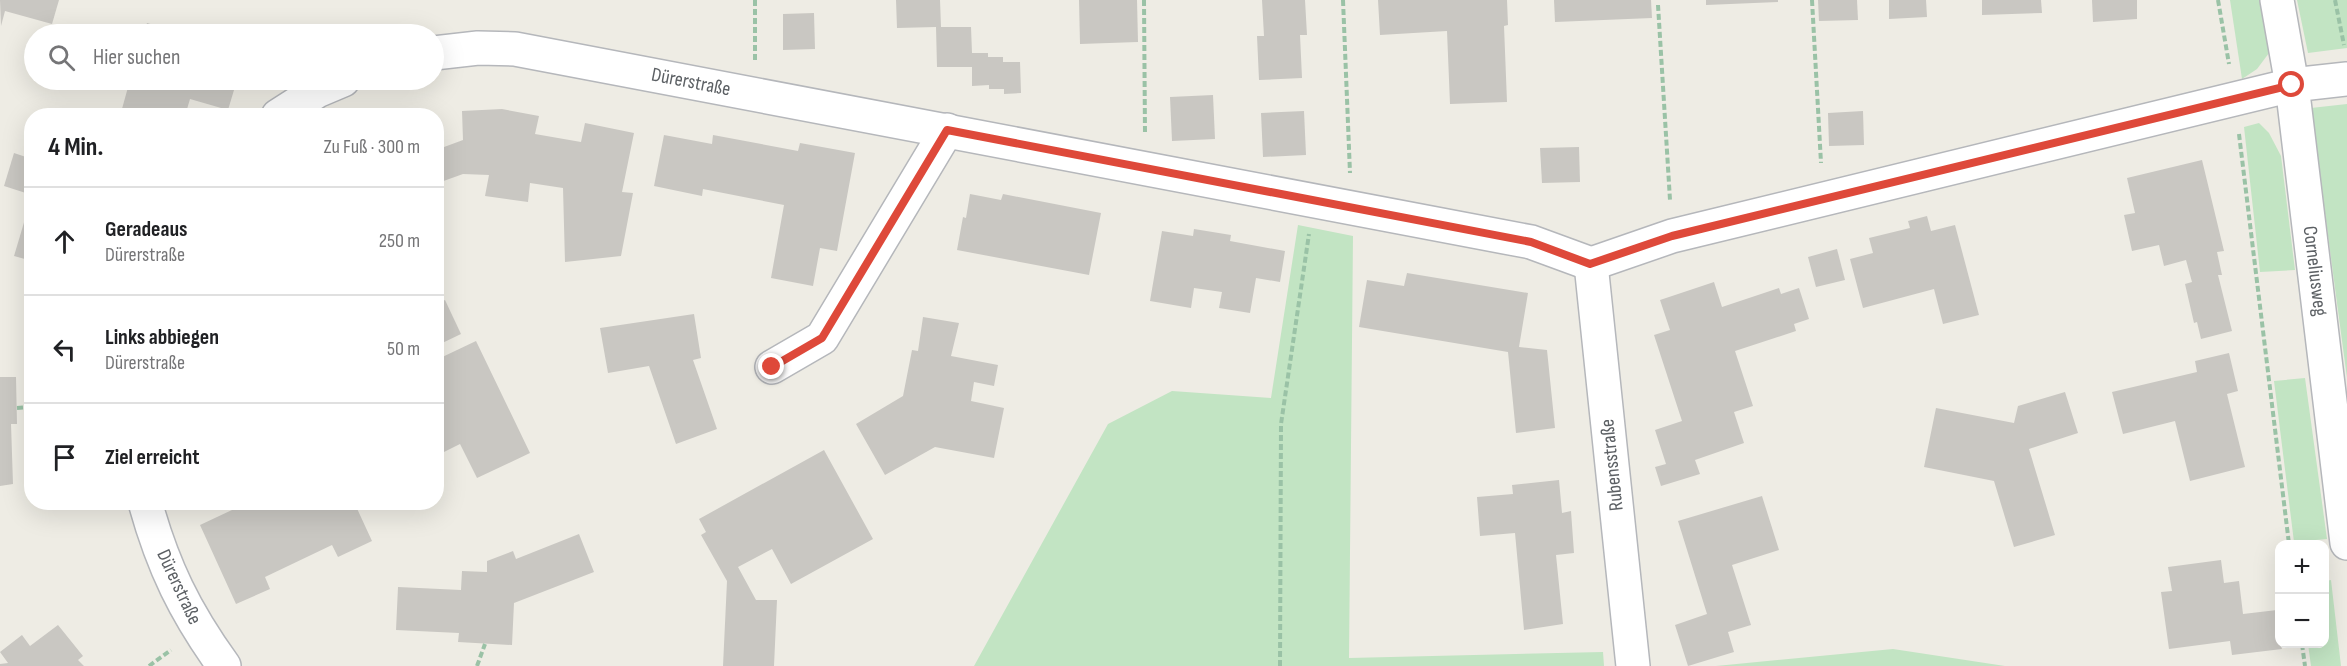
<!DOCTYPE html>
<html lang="de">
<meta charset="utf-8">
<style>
:root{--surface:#fff;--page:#f6f6f6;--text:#202124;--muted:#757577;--line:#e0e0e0}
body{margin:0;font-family:"Sofia Sans Condensed",sans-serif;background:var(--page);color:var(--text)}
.controls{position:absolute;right:18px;bottom:18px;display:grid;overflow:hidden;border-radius:12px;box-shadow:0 6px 24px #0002}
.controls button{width:54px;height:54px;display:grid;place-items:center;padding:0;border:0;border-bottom:2px solid var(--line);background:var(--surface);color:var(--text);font:30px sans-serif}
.stop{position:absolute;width:18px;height:18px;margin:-14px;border:4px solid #de493a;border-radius:50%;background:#fff}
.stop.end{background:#de493a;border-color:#fff;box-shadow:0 2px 6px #0008}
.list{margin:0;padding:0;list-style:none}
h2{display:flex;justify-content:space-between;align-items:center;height:78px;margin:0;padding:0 24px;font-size:26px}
h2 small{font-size:20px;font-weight:400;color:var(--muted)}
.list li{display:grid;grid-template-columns:39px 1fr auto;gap:18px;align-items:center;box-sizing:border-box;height:108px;padding:0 24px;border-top:2px solid var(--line)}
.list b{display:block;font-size:22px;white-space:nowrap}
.list p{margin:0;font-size:20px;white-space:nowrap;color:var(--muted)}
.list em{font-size:20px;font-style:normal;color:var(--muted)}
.icon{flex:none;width:33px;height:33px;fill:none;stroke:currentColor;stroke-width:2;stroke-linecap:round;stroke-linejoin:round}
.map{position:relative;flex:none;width:2347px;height:666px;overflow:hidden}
.search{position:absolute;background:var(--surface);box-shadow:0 6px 24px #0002;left:24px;top:24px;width:420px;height:66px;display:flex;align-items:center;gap:15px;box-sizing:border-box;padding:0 21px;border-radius:33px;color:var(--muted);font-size:22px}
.panel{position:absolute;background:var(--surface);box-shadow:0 6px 24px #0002;left:24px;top:108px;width:420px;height:402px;border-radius:24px}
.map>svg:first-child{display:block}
.green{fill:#c2e4c3}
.building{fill:#c9c7c2}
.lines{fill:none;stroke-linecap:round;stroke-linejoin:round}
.minor-casing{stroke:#b5b7bb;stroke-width:36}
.path{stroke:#9ac2a6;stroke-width:4;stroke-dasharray:6 3;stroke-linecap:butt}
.minor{stroke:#fff;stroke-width:33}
.route{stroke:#de493a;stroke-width:8}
.labels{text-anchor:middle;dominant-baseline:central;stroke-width:4.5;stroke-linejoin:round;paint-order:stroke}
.street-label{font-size:20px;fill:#5c6064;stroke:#fff}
</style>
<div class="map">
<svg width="2347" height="666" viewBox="0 0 2347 666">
<rect width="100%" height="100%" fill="#eeece4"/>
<g class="green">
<path d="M2230,0h32l7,53 -12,16 -15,10z"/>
<path d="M2297,0h50v48l-39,5z"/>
<path d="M2347,104v274l-36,-270z"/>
<path d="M2259,123l10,10 12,23 14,114 -35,2 -16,-145z"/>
<path d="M1298,225l55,11 -4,422 254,-6 1,14h-630l134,-242 64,-33 99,7z"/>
<path d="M2305,378l22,161 -33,3 -20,-161z"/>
<path d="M2331,580l10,86h-30l-3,-22h16l1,-63z"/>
<path d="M1893,649l112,17h-289z"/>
</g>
<g class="building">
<path d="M0,0h59l-7,24 -47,-13 -4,15z"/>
<path d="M896,0h44l1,27h30l1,26h16v4h15v5h17l1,31 -17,1v-5h-15v-4l-17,1v-19h-35l-1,-40 -39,1z"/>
<path d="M1079,0h58l1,42 -58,2z"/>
<path d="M1262,0h43l2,35h-7l2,43 -43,2 -2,-44h7z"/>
<path d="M1378,0h129l1,25 -4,1 3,76 -57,2 -3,-73 -67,4z"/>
<path d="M1554,0h97l1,18 -97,4z"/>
<path d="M1706,0h72v2l-72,3z"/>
<path d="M1818,0h39l1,20 -39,1z"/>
<path d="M1889,0h37l1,17 -38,2z"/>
<path d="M1982,0h59l1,13 -60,2z"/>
<path d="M2092,0h45v19l-44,3z"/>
<path d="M814,13l1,36 -32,1v-36z"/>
<path d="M147,23l37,11h-41z"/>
<path d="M130,80h107l-9,30 -38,-11 -5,17h-65z"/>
<path d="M1213,95l2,44 -43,2 -2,-44z"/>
<path d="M502,109l37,7 -4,18 46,8 4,-19 49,10 -12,59 11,1 -12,63 -56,6 -2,-74 -33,-5 -2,19 -43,-6 4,-21 -26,-1 -25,9 5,15 -7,2v-50l27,-10 -1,-29z"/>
<path d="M1304,111l2,44 -43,2 -2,-44z"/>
<path d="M1863,111l1,34 -35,1 -1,-33z"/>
<path d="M664,135l48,9 1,-9 85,16 2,-8 55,10 -18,98 -17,-3 -7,38 -42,-8 13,-73 -81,-16 -1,7 -48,-10z"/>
<path d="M1579,147l1,35 -38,1 -2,-35z"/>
<path d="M14,153l18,6v36l-28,-9z"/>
<path d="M2202,160l22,91 -7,1 5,23h-4l14,56 -31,8 -4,-17 -3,1 -9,-39 7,-2 -6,-22 -22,6 -5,-21 -27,6 -8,-36 11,-2 -8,-35z"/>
<path d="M970,194l31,6 2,-6 98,19 -12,62 -132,-25 6,-33 3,1z"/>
<path d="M31,199h1v62l-18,-5z"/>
<path d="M1927,216l4,15 24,-6 24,90 -36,9 -9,-35 -71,19 -13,-49 23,-6 -4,-15 41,-10 -2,-7z"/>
<path d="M1194,229l37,6 -1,6 55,10 -5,31 -24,-4 -6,35 -31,-5 3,-16 -28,-4 -3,20 -41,-7 12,-70 31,5z"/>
<path d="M1837,249l8,31 -29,7 -8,-30z"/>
<path d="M1407,273l121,20 -9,54 28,3 8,78 -39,5 -8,-81 -149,-25 8,-47 37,6z"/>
<path d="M1714,282l8,25 57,-19 2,6 18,-6 10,31 -15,5 2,7 -61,20 18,55 -19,6 10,31 -49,17 5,14 -39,12 -6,-19 11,-3 -11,-34 27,-9 -28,-86 16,-5 -10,-30z"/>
<path d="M445,300l16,34 -25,12v-42z"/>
<path d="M694,314l7,44 -8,2 24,69 -41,15 -27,-78 -41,7 -8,-45z"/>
<path d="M923,317l36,6 -8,33 47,9 -4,21 -20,-4 -3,19 33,7 -10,50 -59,-11 -50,28 -29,-51 47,-28 9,-46 6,1z"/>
<path d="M476,341l54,112 -53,25 -17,-34 -24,12v-96z"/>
<path d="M2229,353l9,38 -11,3 18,73 -55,14 -15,-60 -52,13 -11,-42 85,-20 -2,-11z"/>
<path d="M0,377h16l1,47h-6l2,60 -13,2z"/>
<path d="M2065,392l13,41 -49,16 26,86 -41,12 -20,-66 -70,-14 12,-59 78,15 4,-17z"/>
<path d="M824,450l49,89 -82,45 -19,-35 -34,18 18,33h21l-3,66h-51l4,-85 -26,-46 5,-3 -7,-13z"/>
<path d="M1559,480l3,33 9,-2 3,42 -18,2 7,69 -39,6 -9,-97 -35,3 -3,-39 36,-3 -1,-9z"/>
<path d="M1762,496l17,54 -47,15 19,60 -23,7 6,20 -46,14 -13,-41 32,-11 -29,-93z"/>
<path d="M249,502h105l18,39 -34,16 -6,-12 -67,32 5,12 -34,15 -36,-79z"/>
<path d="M579,534l15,38 -80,31 -2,42 -54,-3 1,-9 -63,-3 2,-43 63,3 1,-19 25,1v-11l26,-10 3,8z"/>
<path d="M2221,560l3,23 15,-2 4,33 34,-4 3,34 2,5 -50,6 -2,-14 -61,8 -8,-57 11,-1 -4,-24z"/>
<path d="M58,625l25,31 -5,4 6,6h-84v-2l8,-1 -8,-11 22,-17 8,11z"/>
</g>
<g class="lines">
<g class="minor-casing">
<g id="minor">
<path d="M2277,0l15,85 55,458"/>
<path d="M434,53l44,-5 37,1 1016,193 60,22 81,-28 620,-151 55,-6"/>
<path d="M278,116l39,-25 26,-11"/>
<path d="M1591,264l42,402"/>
<path d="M772,367l50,-29 125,-208"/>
<path d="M145,502c18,65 40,110 79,164"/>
</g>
</g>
<g class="path">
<path d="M755,0v60"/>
<path d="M1144,0l1,134"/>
<path d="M1343,0l7,173"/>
<path d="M1812,0l9,163"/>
<path d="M2218,0l11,64"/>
<path d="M2335,0l9,45"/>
<path d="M1658,5l12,195"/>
<path d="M2239,134l50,410"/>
<path d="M17,408l15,-1"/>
<path d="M2302,644l3,22"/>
<path d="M149,666l22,-16"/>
<path d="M477,666l8,-22"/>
<path d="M1280,666l1,-242 28,-190"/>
</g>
<use href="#minor" class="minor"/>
</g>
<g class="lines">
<path class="route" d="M772,367l50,-29 125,-208 584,112 59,22 82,-28 620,-151"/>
</g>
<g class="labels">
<g class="street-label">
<text transform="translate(691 82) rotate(11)">Dürerstraße</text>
<text transform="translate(2315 271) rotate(83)">Corneliusweg</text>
<text transform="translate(1612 465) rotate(-96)">Rubensstraße</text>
<text transform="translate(179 587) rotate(65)">Dürerstraße</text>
</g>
</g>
</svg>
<div class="controls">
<button>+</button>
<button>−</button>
</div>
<div class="stop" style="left:2292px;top:85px"></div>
<div class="stop end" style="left:772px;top:367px"></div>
<div class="search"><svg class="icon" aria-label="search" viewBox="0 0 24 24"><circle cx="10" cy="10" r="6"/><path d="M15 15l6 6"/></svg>Hier suchen</div>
<section class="panel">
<h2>4 Min.<small>Zu Fuß · 300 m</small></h2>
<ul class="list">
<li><svg class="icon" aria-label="ahead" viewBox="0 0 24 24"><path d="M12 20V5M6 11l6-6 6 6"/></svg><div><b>Geradeaus</b><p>Dürerstraße</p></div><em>250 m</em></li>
<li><svg class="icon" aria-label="left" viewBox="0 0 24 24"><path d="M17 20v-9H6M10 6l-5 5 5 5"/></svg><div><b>Links abbiegen</b><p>Dürerstraße</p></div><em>50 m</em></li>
<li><svg class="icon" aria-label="arrive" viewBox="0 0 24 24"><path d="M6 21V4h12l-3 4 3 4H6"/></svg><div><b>Ziel erreicht</b></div></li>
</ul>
</section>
</div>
